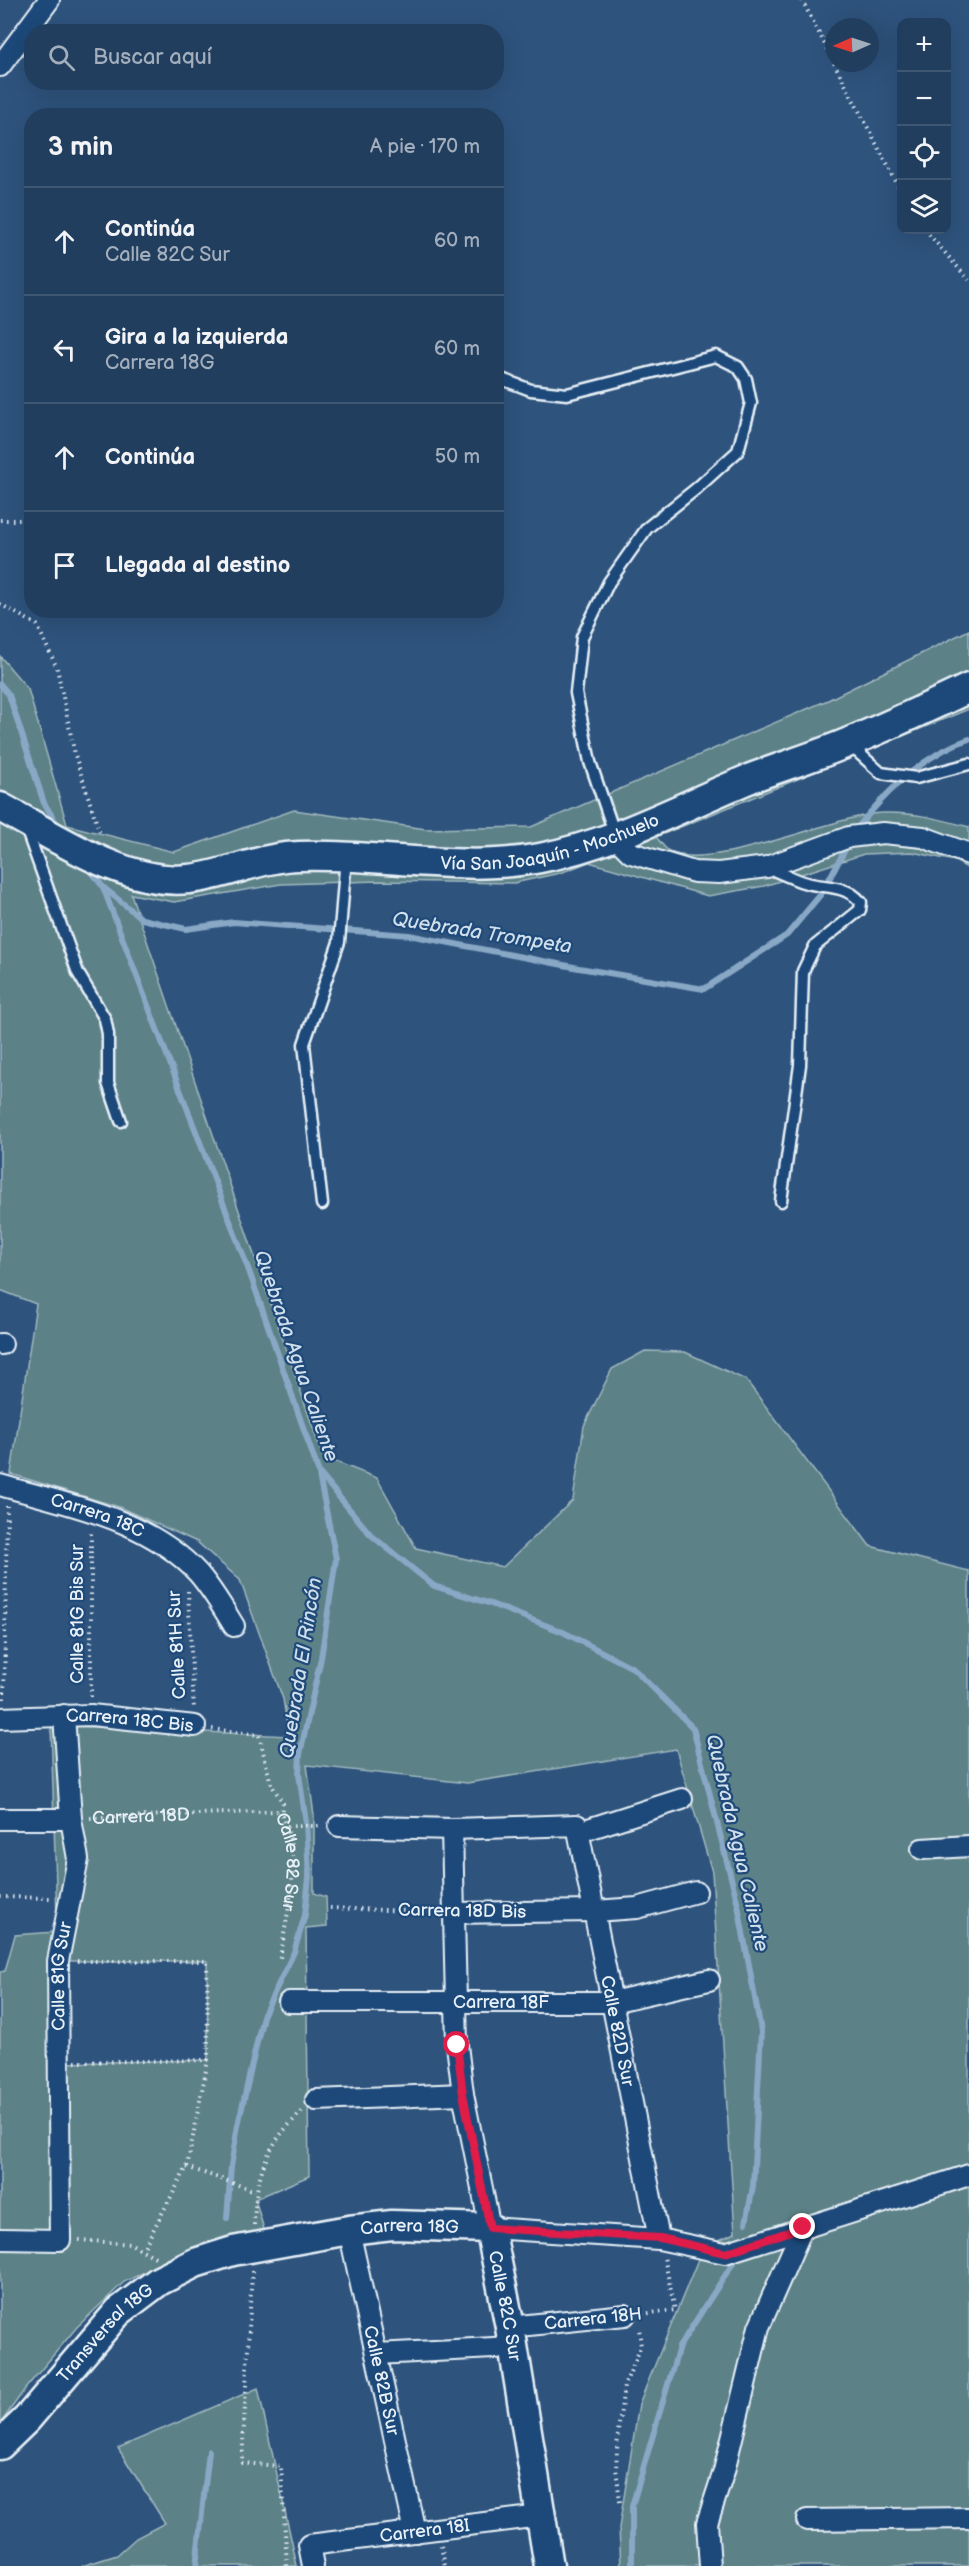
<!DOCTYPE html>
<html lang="es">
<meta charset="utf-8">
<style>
:root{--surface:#223e5e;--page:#2e4967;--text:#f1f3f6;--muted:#a2aebc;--line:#3f5773}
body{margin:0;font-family:"Balsamiq Sans",sans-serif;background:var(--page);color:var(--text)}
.controls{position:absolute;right:18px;top:18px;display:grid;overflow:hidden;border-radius:12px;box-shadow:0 6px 24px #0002}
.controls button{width:54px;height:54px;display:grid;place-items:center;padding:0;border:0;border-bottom:2px solid var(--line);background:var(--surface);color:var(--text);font:30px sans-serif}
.compass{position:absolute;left:825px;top:18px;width:54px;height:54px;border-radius:50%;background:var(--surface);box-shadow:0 6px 24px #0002;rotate:267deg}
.stop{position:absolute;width:18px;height:18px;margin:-14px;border:4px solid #e11d48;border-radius:50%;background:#fff}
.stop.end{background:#e11d48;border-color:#fff;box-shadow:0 2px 6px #0008}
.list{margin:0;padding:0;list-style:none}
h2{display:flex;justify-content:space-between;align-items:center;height:78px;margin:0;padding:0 24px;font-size:26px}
h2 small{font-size:20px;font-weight:400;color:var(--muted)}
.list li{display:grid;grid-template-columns:39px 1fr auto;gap:18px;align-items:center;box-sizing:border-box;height:108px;padding:0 24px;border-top:2px solid var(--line)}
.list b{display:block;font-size:22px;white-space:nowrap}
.list p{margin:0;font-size:20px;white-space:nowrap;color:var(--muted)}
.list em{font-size:20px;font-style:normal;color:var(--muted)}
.icon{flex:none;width:33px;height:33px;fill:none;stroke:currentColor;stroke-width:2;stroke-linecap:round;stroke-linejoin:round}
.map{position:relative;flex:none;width:969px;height:2566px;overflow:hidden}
.search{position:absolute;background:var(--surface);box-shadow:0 6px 24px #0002;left:24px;top:24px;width:480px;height:66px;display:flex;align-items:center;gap:15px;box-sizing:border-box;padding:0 21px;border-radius:24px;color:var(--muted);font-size:22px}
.panel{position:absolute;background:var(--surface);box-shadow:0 6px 24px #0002;left:24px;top:108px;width:480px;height:510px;border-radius:24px}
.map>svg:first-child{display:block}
.green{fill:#5b8187;stroke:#a2b9c0;stroke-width:1.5;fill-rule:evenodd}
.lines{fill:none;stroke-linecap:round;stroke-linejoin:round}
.stream{stroke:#89a8c6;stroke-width:6}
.lane-casing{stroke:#e8f1f8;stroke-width:15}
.street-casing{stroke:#e8f1f8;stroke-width:24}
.secondary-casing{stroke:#e8f1f8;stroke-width:33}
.path{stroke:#e8f1f8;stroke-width:4;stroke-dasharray:1.5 4.5;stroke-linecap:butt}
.lane{stroke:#1f4a7a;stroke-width:10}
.street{stroke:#1f4a7a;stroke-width:20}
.secondary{stroke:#1f4a7a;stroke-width:28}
.route{stroke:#e11d48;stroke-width:8}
.labels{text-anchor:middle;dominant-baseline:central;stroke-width:4.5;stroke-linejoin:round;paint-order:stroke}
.street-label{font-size:18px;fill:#e8f1f8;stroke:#1f4a7a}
.water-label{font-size:20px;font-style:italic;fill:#d0dfec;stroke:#1f4a7a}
</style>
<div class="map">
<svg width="969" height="2566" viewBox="0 0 969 2566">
<rect width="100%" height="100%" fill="#2e537d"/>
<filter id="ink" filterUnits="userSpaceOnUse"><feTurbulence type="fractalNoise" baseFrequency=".0167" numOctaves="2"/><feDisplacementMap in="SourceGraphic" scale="12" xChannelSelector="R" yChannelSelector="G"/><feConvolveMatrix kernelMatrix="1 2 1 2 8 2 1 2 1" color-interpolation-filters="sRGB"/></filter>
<g filter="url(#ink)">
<g class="green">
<path d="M969,630v79l-313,128c4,4 8,11 13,14 38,23 165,-36 214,-38 30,-1 57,6 86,14v42l-14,-8 -43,-9 -48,2 -100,32 -56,10 -119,-34 -29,11 -46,10 -136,-2 -97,3 -107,18 -43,-8 192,563 54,21 39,70 87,19 70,-67 11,-74 28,-57 33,-18 40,1 61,28 124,166 99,25v995h-348l-2,-38 20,-124 64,-157 32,-14 -23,-361 -36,-123 -209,34 -160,-18 7,50v78l12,4 1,29 -21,2 3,248 -54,23 10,34 -62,10 -79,39 -47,45 -52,62 -25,35v-452l5,-1 10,-36 40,-3 3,20 -7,-227 238,11 -6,-37 -43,-119 -43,-38 -78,-35 -108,-33 25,-170 -36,-14v-634l28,33 39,136 107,27 120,-42 132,19 105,-2 297,-127zM59,1961h148l1,99 -149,3z"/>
<path d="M258,2388l39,178h-215l35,-11 19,-17 29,-15 -47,-75z"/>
</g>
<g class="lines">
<g class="stream">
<path d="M0,684l9,11 35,108 15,24"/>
<path d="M858,827c29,-36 66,-73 111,-88"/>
<path d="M88,867l15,20 39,32 44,10 48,-7 175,13 170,33 125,21 83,-54 34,-41 25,-46"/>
<path d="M103,887l146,384 70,202 52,62 63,51 57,18 72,28 70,36 60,60 45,177 23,126 -8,155 -7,37"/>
<path d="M227,2218l4,-52 7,-41 25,-109 31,-64 11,-37 4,-39 -3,-53 -7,-49 1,-20 21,-96 15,-99 -17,-84"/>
<path d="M196,2566l13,-115"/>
<path d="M632,2566v-60l47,-159 56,-87"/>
</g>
<g class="lane-casing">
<g id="lane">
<path d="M496,377l35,13 36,4 149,-38 22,11 8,12 5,24 -13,48 -41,37 -50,40 -38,54 -27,55 -6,56 14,69 25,73"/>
<path d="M850,745l31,28 35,5 53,-14"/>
<path d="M26,828l52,145 27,46 3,15v49l13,38"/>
<path d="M768,868c11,4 23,10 35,14 22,7 41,1 58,20l-1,8 -45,36 -12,25 -3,94 -19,136"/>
<path d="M322,1204l-18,-160 35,-102 7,-85"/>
</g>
</g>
<g class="street-casing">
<g id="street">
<path d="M0,66l49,-66"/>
<path d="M615,837l16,16 63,19 25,1 48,-6 82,-30 34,-4 40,4 46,17"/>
<path d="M0,1344h2"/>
<path id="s3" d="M0,1485c68,20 147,33 198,88 14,16 25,35 36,53"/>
<path id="s4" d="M0,1718l91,-3 104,11"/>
<path d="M0,1819h71"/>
<path id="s5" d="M339,1826l113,3 125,-4 82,414"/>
<path d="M452,1829l5,216 6,49 27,134 169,11 66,14 244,-78"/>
<path d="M579,1832l103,-33"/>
<path d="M922,1849l47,-3"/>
<path d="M454,1913l141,-2 42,-3 59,-16"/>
<path id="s6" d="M289,2002h323l97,-22"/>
<path d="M316,2100l147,-6"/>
<path id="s7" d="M349,2230l66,302"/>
<path id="s8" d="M0,2239l60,1 -2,-279 20,-102 -7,-40 -7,-104"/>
<path d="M510,2327l115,-12"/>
<path d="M376,2354l137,-7"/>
<path d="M807,2520l162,-2"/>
<path id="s9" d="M313,2566l-4,-21 231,-29"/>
<path d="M710,2566l-3,-43 17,-52 35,-144 44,-100"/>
</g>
</g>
<g class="secondary-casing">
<g id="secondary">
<path id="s10" d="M0,807c55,29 125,79 189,72 38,-4 72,-22 110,-23 80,-3 162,17 241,2 74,-14 142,-52 211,-80 32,-12 65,-22 96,-35 41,-17 82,-36 122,-55"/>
<path id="s11" d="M0,2445l27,-26 91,-107 41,-31 36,-18 38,-12 116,-21 43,-5 98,3 20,99 39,239"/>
</g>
</g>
<g class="path">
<path d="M802,0l32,62"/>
<path d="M834,63l68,130"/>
<path d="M925,230l44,50"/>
<path d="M0,520h32"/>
<path d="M0,604l37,21 20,43 18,87 25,79"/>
<path d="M188,1591l6,118"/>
<path d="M91,1697v-166"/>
<path d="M4,1699l3,-193"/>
<path id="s1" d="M212,1729l47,6 12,49 12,19c-4,15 7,29 9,44 4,36 -7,76 -12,112"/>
<path id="s2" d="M90,1818l190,-7"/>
<path d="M287,1826h35"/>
<path d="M0,1897l53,1"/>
<path d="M330,1908l107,4"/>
<path d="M77,1961h130l1,99 -21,107 -44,82"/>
<path d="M75,2062l133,-2"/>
<path d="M187,2167l68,24"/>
<path d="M254,2225c2,-51 11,-80 50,-115"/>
<path d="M79,2240l52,4 26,14"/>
<path d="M252,2271l-10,192 39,3 6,100"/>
<path d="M642,2314l33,-4 -11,-53"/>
<path d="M620,2502l-4,-34 2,-35 6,-47 17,-39 -2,-20"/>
<path d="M441,2546l4,20"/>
</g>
<use href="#lane" class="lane"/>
<use href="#street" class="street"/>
<use href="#secondary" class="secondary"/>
</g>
</g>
<g class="lines" filter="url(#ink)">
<path class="route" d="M457,2045l6,49 27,134 170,10 65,15 78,-26"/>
</g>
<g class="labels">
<g class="street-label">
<text stroke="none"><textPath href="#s10" startOffset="572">Vía San Joaquín - Mochuelo</textPath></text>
<text stroke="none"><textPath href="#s3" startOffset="102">Carrera 18C</textPath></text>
<text transform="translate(77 1614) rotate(-90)">Calle 81G Bis Sur</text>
<text transform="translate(177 1645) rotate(-93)">Calle 81H Sur</text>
<text stroke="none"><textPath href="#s4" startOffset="130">Carrera 18C Bis</textPath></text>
<text stroke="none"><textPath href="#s2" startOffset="51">Carrera 18D</textPath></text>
<text stroke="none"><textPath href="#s1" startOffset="180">Calle 82 Sur</textPath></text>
<text transform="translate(462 1911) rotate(1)">Carrera 18D Bis</text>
<text stroke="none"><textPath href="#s8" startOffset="324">Calle 81G Sur</textPath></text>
<text stroke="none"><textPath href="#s6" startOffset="212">Carrera 18F</textPath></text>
<text stroke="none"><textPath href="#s5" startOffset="448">Calle 82D Sur</textPath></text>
<text stroke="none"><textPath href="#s11" startOffset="488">Carrera 18G</textPath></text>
<text stroke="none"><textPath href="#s11" startOffset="648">Calle 82C Sur</textPath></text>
<text transform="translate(593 2319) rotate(-6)">Carrera 18H</text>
<text stroke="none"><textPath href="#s11" startOffset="154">Transversal 18G</textPath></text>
<text stroke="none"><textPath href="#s7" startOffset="154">Calle 82B Sur</textPath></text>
<text stroke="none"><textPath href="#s9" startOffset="138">Carrera 18I</textPath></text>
</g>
<g class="water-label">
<text transform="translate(482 933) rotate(9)">Quebrada Trompeta</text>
<text transform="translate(296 1356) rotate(71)">Quebrada Agua Caliente</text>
<text transform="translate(301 1668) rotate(-81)">Quebrada El Rincón</text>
<text transform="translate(737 1843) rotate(77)">Quebrada Agua Caliente</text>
</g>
</g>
</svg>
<div class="controls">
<button>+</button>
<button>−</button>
<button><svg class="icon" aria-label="locate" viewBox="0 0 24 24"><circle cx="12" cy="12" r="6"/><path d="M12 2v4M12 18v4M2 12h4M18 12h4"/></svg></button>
<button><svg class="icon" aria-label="layers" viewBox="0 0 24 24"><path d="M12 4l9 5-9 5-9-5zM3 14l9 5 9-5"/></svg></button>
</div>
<svg class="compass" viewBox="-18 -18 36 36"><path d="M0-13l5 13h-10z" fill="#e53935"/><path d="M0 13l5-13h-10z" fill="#a2aebc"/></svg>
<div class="stop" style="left:457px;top:2045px"></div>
<div class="stop end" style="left:803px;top:2227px"></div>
<div class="search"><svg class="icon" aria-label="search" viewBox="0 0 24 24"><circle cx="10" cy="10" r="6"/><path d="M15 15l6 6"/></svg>Buscar aquí</div>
<section class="panel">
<h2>3 min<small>A pie · 170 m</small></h2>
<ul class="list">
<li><svg class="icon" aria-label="ahead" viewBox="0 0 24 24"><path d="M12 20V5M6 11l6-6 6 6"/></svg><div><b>Continúa</b><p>Calle 82C Sur</p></div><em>60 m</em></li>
<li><svg class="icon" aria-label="left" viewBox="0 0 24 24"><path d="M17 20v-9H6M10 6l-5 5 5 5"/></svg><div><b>Gira a la izquierda</b><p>Carrera 18G</p></div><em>60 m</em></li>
<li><svg class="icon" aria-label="ahead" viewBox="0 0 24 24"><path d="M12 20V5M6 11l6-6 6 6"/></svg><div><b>Continúa</b></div><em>50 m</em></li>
<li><svg class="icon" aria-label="arrive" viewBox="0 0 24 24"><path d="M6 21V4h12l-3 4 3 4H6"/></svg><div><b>Llegada al destino</b></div></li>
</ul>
</section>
</div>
